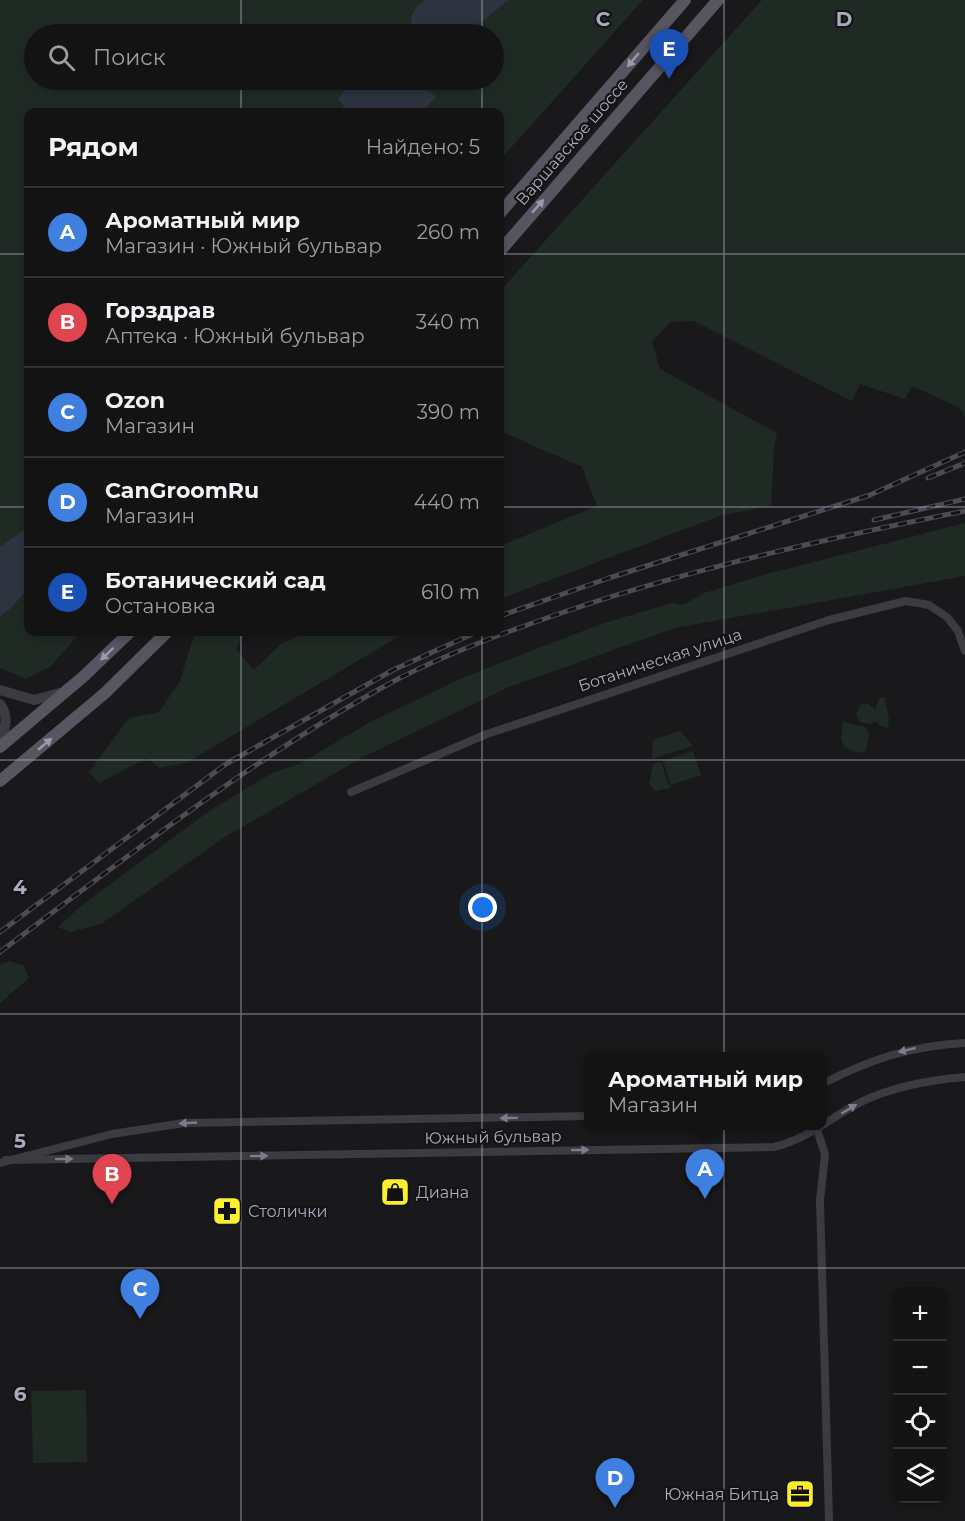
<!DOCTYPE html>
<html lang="ru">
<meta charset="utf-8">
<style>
:root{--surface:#131314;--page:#202022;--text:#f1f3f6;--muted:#9d9ea0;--line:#323234;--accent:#0b8043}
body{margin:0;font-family:Montserrat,sans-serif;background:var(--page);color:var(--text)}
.controls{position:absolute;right:18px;bottom:18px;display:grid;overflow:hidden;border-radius:12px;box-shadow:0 3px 9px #0003}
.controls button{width:54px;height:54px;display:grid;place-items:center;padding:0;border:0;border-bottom:2px solid var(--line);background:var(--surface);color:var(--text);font:30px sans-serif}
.you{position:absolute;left:483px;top:908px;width:21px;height:21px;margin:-15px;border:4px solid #fff;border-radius:50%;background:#1a73e8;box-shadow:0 0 0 9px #1a73e833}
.badge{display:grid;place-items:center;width:39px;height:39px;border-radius:50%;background:var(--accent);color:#fff;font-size:20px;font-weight:700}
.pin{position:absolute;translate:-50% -50px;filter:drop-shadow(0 2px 3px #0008)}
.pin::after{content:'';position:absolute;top:32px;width:21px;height:18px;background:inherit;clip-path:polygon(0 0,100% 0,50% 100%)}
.popup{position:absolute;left:584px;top:1052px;width:243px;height:78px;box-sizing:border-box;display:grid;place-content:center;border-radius:12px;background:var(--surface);filter:drop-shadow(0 2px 4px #0005);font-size:20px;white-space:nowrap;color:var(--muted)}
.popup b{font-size:22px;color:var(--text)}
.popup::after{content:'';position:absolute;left:50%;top:100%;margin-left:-12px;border:12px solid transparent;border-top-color:var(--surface)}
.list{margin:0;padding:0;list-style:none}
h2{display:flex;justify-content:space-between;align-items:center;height:78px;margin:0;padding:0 24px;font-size:26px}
h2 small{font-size:20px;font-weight:400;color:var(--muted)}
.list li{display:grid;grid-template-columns:39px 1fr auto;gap:18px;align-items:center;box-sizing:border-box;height:90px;padding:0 24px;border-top:2px solid var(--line)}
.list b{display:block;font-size:22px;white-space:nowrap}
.list p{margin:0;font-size:20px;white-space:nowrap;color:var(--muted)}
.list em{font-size:20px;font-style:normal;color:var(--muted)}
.icon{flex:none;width:33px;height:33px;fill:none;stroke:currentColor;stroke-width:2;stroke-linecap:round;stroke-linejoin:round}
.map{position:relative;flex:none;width:965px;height:1521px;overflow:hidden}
.search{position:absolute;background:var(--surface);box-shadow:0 3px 9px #0003;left:24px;top:24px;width:480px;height:66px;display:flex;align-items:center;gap:15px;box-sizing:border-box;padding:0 21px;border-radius:33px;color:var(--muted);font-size:22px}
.panel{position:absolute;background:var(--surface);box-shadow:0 3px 9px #0003;left:24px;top:108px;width:480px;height:528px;border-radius:12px}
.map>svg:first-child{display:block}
.green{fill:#202a24;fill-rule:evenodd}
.water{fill:#2e3340}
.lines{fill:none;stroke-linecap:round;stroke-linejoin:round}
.minor{stroke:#3c3b42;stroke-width:8}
.tertiary{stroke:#3c3b42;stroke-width:10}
.primary{stroke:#565560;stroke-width:12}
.rail-casing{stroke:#4d4c56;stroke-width:5}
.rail{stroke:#141416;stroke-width:3;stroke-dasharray:9;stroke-linecap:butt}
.oneway{fill:#999aaa}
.oneway2{fill:#7e7e8b}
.grid{fill:none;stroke:#aaabbc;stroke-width:1.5;stroke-opacity:0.55}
.labels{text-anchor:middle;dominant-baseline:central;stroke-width:4.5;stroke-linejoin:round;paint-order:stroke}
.street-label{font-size:16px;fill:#aaabbc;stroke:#141416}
.poi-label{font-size:16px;fill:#aaabbc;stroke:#141416;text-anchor:start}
.grid-label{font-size:20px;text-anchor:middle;font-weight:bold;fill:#aaabbc;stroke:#141416;stroke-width:4.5;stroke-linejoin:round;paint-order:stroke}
</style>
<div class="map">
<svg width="965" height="1521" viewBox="0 0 965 1521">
<rect width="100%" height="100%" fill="#19191b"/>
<g class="green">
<path d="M0,0h643l-143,160v-48h-472v520h53l-31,35 -24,12 -26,-11zM34,34h460v46h-460z"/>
<path d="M762,0h203v416l-5,-8 -48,-22 -7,13 -45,-15 -8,17 -158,-80 -24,1 -18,20 8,27 117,64 -3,15 -3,58 -49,9 -222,84v-53l97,-40 -15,-39 -82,-36v-140z"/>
<path d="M965,523v53l-290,52 -166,59 -144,69 -140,81 -124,87 -31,8 -12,-5 23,-21 127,-94 64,-39 27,-9 73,-43 95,-45 134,-52 71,-21 11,2 21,-12 59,-18z"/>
<path d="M195,632h49l-8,17 18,21 27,-26 25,-12h106l-14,5 -212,126 -27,5 -12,-10 -48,25 -10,-11 40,-54 30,-6 21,-31z"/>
<path d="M884,697l5,21 -1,10 -8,-2 -4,-5 -6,3 -11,-2 -3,-8 4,-9 7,-2 8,7 4,-12z"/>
<path d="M843,722l22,5 4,7 -3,17 -9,2 -12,-6 -4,-7z"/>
<path d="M680,731l13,15 -41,13 1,-19z"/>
<path d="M693,751l8,24 -30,10 -8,-24z"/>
<path d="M661,762l9,26 -14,3 -7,-7 4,-20z"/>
<path d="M10,961l14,5 5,12 -29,25v-38z"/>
<path d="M86,1390l1,72 -54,1 -2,-72z"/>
</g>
<g class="water">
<path d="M425,0h84l-44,34h-46c-15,-12 -7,-24 6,-34z"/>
<path d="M353,80h62l21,17 -14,15h-84l6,-7 -6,-6z"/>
<path d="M28,527v62l-18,20 -10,7v-69z"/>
</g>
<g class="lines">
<g class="minor">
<path d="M351,792l136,-58 342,-114 77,-19 23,4 18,12 11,14 7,20"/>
<path d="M822,1084c49,-25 88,-38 143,-41"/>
<path d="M817,1130l8,24 -5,47 9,320"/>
<path d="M6,1160l768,-13c34,-8 57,-30 87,-45 33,-16 68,-22 104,-25"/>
<path d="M0,1163l112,-29 72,-11 404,-7"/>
</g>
<g class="tertiary">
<path d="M0,690l34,10 26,-7"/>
<path d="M0,704c8,11 7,23 0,35"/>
</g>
<g class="primary">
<path d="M500,213l185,-213"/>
<path d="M500,251l218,-251"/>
<path d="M0,747l84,-71 46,-44"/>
<path d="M0,781l105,-88 62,-61"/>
</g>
<g class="rail-casing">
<g id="rail">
<path d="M928,478l37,-15"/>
<path d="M874,520l91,-21"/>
<path d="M500,616l109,-38 261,-83 95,-43"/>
<path d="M0,932l226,-168 167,-94 84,-38"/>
<path d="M0,952c128,-96 255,-196 396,-272 54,-28 113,-49 171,-69 131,-44 263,-73 398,-100"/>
</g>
</g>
<use href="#rail" class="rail"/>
</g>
<defs><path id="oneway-solid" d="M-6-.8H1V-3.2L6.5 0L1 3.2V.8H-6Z" transform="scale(1.5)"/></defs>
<g class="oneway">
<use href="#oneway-solid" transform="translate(633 60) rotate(130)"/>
<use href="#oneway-solid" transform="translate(538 206) rotate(-49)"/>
<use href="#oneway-solid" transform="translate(107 654) rotate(136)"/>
<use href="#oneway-solid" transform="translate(45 744) rotate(-40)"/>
</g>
<g class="oneway2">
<use href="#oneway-solid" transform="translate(907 1050) rotate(167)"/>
<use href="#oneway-solid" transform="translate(849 1109) rotate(-31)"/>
<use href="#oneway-solid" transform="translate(509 1118) rotate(179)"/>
<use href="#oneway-solid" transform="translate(188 1123) rotate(177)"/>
<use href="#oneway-solid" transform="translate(580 1150) rotate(-1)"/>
<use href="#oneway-solid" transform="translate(259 1156) rotate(-1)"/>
<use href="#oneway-solid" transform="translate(64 1159) rotate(-1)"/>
</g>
<path class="grid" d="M241,0v34M482,0v34M724,0v1521M241,80v32M482,80v32M0,254h28M500,254h465M0,507h28M500,507h465M241,632v889M482,632v889M0,760h965M0,1014h965M0,1268h965"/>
<defs>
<g id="shop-square" transform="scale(1.5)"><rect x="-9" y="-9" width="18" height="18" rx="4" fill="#fdef2f" stroke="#141416"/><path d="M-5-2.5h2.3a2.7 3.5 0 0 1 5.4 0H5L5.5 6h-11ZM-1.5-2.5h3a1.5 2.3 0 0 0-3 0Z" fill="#111"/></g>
<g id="pharmacy-square" transform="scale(1.5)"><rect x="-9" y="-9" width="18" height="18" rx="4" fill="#fdef2f" stroke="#141416"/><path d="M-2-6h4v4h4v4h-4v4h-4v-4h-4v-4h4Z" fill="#111"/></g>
<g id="office-square" transform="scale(1.5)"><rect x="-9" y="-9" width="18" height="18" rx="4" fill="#fdef2f" stroke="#141416"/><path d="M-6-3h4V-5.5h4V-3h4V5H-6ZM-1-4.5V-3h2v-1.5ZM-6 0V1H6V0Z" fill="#111"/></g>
</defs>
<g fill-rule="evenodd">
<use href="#shop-square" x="395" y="1192"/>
<use href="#pharmacy-square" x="227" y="1211"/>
<use href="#office-square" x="800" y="1494"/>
</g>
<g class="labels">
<g class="street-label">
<text transform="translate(572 142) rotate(-49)">Варшавское шоссе</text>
<text transform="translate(660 660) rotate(-18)">Ботаническая улица</text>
<text transform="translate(493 1137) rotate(-1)">Южный бульвар</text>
</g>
<g class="poi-label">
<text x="416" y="1192">Диана</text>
<text x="248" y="1211">Столички</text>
<text x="779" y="1494" text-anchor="end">Южная Битца</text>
</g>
</g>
<g class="grid-label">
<text x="603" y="26">C</text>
<text x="844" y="26">D</text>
<text x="20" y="894">4</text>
<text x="20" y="1148">5</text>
<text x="20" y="1401">6</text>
</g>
</svg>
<div class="controls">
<button>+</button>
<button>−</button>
<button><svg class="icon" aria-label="locate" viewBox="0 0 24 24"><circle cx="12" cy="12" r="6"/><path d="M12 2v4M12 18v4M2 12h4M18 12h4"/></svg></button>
<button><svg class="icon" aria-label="layers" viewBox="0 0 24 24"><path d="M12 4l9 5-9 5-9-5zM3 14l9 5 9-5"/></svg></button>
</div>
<div class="you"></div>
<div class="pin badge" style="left:705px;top:1199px;background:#3f7fe0">A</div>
<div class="popup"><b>Ароматный мир</b>Магазин</div>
<div class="pin badge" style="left:112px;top:1204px;background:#e0444e">B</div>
<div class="pin badge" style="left:140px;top:1319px;background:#3f7fe0">C</div>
<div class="pin badge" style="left:615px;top:1508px;background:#3f7fe0">D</div>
<div class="pin badge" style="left:669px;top:79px;background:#1a4fb4">E</div>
<div class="search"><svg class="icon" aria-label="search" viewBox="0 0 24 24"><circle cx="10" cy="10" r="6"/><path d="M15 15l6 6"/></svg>Поиск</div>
<section class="panel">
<h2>Рядом<small>Найдено: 5</small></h2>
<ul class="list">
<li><span class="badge" style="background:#3f7fe0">A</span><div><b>Ароматный мир</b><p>Магазин · Южный бульвар</p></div><em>260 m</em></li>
<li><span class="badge" style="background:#e0444e">B</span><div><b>Горздрав</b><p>Аптека · Южный бульвар</p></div><em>340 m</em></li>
<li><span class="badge" style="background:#3f7fe0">C</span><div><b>Ozon</b><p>Магазин</p></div><em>390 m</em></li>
<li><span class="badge" style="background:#3f7fe0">D</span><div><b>CanGroomRu</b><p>Магазин</p></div><em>440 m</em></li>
<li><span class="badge" style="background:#1a4fb4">E</span><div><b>Ботанический сад</b><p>Остановка</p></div><em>610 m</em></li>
</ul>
</section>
</div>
